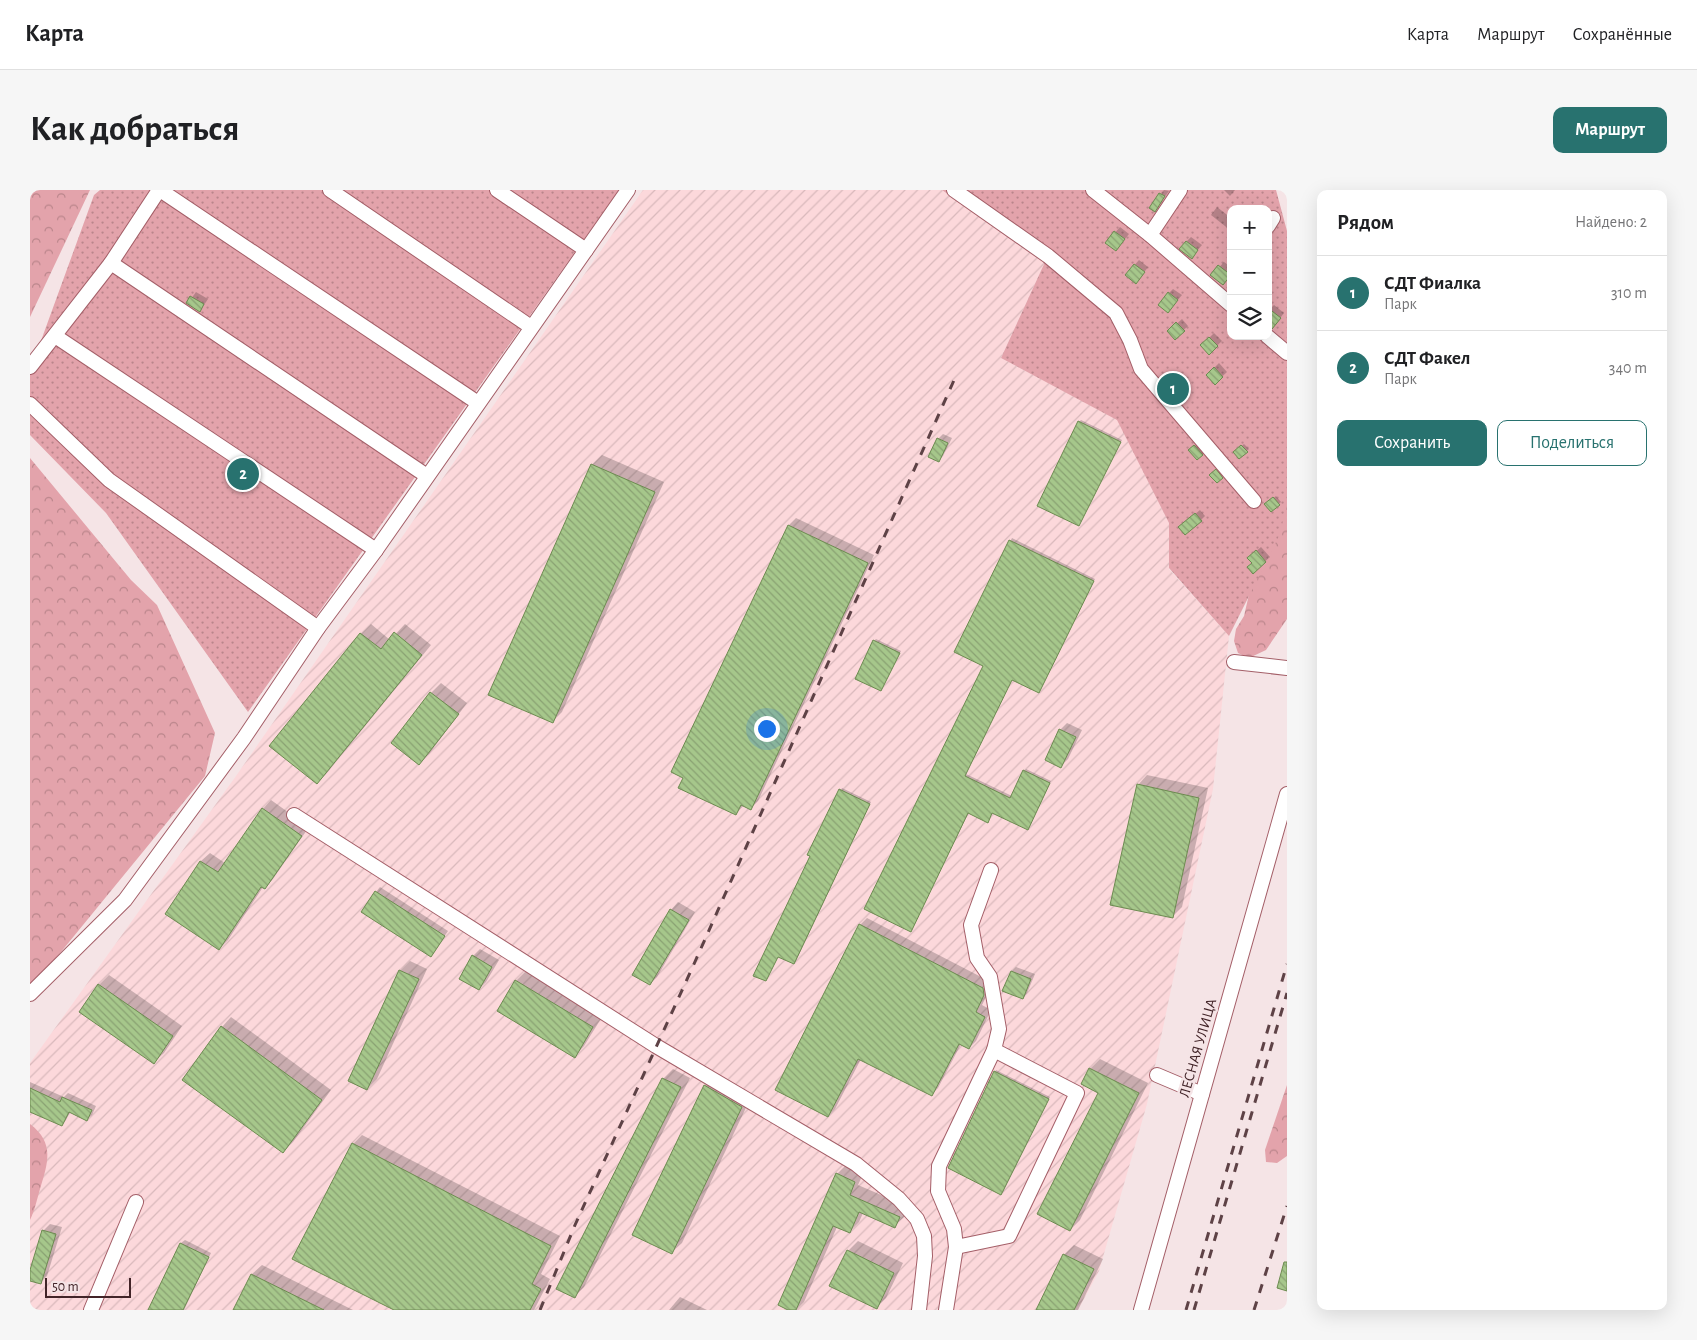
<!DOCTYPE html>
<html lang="ru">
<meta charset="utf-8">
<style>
:root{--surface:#fff;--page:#f6f6f6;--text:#202124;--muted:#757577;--line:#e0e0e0;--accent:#28726f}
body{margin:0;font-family:"Alegreya Sans",sans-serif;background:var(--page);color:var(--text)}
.controls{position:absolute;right:15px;top:15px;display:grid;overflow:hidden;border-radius:10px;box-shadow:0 5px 20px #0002}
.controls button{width:45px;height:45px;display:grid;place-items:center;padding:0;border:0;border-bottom:1px solid var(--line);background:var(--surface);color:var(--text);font:25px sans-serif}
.scale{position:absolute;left:15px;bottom:12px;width:86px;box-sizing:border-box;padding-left:5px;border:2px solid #422428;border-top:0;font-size:14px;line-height:18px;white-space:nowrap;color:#422428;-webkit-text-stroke:4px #f5e4e6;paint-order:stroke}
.you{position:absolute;left:736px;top:538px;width:18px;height:18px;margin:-12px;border:4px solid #fff;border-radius:50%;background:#1a73e8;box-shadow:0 0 0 8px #1a73e833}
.badge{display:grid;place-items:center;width:32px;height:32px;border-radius:50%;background:var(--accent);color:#fff;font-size:16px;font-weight:700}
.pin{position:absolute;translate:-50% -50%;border:2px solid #fff;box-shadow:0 1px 5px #0006}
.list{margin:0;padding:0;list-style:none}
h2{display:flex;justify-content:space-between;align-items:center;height:65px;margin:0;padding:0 20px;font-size:21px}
h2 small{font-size:16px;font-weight:400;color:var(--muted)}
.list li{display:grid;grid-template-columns:32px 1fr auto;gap:15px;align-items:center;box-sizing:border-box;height:75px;padding:0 20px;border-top:1px solid var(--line)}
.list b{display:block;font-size:19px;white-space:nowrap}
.list p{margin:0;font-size:16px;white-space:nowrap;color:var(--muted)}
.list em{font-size:16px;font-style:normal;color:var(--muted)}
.actions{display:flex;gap:10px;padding:15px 20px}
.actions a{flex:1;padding:11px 0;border:1px solid var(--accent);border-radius:10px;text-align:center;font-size:18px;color:var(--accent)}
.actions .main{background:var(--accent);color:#fff}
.icon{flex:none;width:28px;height:28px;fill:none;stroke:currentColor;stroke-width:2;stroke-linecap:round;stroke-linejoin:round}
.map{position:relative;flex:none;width:1257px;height:1120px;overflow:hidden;border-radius:10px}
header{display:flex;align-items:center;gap:30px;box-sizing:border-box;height:70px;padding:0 25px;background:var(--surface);border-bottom:1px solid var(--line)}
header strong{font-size:24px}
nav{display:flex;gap:28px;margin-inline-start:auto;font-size:18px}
.intro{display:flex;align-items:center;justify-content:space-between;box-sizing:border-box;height:120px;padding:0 30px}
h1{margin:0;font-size:35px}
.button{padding:12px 22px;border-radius:10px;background:var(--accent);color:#fff;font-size:18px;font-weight:700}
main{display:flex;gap:30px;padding:0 30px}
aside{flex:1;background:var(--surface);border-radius:10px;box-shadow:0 5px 20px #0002}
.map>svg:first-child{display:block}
.industrial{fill:url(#industrial-furrows)}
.forest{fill:url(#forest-crowns)}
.garden{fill:url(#garden-dots);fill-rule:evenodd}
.shadow{fill:#0003}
.building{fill:url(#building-back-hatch);stroke:#6c8b50}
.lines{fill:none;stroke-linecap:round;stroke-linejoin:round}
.minor-casing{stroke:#a45f68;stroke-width:16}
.minor{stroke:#fff;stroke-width:14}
.rail{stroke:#5e4246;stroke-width:3;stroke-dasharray:9 9;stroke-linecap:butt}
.labels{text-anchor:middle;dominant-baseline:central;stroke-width:5;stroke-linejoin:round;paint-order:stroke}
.street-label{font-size:15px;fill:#422428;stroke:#f5e4e6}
</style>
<header>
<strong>Карта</strong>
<nav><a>Карта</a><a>Маршрут</a><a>Сохранённые</a></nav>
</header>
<div class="intro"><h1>Как добраться</h1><a class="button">Маршрут</a></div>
<main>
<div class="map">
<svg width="1257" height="1120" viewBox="0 0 1257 1120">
<defs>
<pattern id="industrial-furrows" width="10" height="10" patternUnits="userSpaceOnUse" patternTransform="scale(1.25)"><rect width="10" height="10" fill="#fcd8db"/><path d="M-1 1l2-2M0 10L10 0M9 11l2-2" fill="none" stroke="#d9b9bc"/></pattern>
<pattern id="forest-crowns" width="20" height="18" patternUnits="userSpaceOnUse" patternTransform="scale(1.25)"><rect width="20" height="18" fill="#e3a3ab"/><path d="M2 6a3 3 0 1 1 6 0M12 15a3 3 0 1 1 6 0" fill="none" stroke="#ba858b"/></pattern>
<pattern id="garden-dots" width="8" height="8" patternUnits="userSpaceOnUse" patternTransform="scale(1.25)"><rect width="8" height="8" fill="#e3a3ab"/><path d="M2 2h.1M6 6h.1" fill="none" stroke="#ba858b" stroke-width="1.8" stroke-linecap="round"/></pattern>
<pattern id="building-back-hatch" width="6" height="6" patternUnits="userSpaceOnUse" patternTransform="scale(1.25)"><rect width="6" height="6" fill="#a6c78b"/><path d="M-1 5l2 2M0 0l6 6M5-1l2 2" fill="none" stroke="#89a172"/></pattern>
</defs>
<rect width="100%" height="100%" fill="#f5e4e6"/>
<path class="industrial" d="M613,0h299l103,72 -44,96 116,61 52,104v46l60,67 -16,153 -66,315 -48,167 -21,39h-1048v-247l206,-287z"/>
<g class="forest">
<path d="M0,0h60l-60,127z"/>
<path d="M1201,146l56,43v240l-21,31 -17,8 -11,-5 -4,-12 2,-12 8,-13 9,-39z"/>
<path d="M0,268l101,122 26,25 58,128 -10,43 -158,193 -17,15z"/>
<path d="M1257,895v71l-10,7 -11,-1 -1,-12z"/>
<path d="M0,934c25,19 18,39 10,65 -3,10 -5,21 -10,31z"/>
</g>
<g class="garden">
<path d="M70,0h519l-371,522 -142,-199 -76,-78v-64l64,-176z"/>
<path d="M912,0h334l11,41v275l-8,30 -50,100 -60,-68v-45l-52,-103 -116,-62 44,-96zM1201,19h37v127h-37z"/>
</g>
<g class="shadow">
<path d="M1134,0l5,1 -14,19 -4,-2z"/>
<path d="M1194,0h11l-5,6z"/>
<path d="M1187,17l14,11 -1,12 -19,-15z"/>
<path d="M1090,37l9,7 -9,11 -13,-3z"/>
<path d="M1161,47l11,8 -10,12 -5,-16z"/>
<path d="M1109,70l9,7 -8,11 -14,-3z"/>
<path d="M1194,72l7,5v7l-4,5 -15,-4z"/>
<path d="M1143,99l9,6 -10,12 -3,-14z"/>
<path d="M166,102l12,7 -8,12 -12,-8z"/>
<path d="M1244,115l10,8 -7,9 -9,-11z"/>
<path d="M1152,129l6,7 -13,12 -6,-7z"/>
<path d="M1184,143l8,8 -13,12 -7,-8z"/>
<path d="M1189,173l8,9 -12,11 -8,-8z"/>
<path d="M1051,230l41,20 -43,85v-103z"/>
<path d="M913,244l9,4 -9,18 -5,5 -8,-5 8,-17z"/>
<path d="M1167,254l7,9 -7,5 -7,-8z"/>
<path d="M1214,254l5,5 -10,9 -5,-6z"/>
<path d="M572,265l62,27 -102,230 -10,10 40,-257z"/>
<path d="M1188,279l6,6 -7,6 -6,-6z"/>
<path d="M1246,306l5,6 -10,8 -5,-6z"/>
<path d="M1170,320l5,6 -4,4 -17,3z"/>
<path d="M766,328l78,37 -116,246 -7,7 -7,-3 -8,9 -51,-37 -12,-6 116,-246z"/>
<path d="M982,348l83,41 -55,111 -28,-11 -46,95 46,22 14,-27 25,12 -23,48 -35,-17 -4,7 -20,-7 -58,118 73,-265 -28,-14z"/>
<path d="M1231,357l9,10 -17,15v-18z"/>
<path d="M341,434l19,16 15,-16 26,21 -104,128 -10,10 -46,-38 90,-111z"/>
<path d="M846,449l25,12 -20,39 -7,-49z"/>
<path d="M411,493l26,20 -38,51 -10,9 12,-70z"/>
<path d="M1037,533l15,7 -14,29 -7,7 -1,-36z"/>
<path d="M1117,585l61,13 -26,119 -10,10 -34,-132z"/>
<path d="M812,598l29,14 -75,159 -2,2 -16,-7 -12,24 45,-124z"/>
<path d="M241,610l38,27 -36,52 -8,9 -2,-1 -35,53 -9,9 -53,-35 35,-53 9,-8 15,10 38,-54z"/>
<path d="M350,697l68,44 -17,25 -55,-64z"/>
<path d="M648,712l17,10 -38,65 -7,7 -17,-10 38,-64z"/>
<path d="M837,728l122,63 2,6 -9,18 9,5 -15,31 -7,7 -8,-4 -23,44 -7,7 -70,-36 -26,50 -7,7 32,-191z"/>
<path d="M450,759l19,11 -13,22 -7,7 -6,-33z"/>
<path d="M380,771l17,8 -50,110 -10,10 33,-118z"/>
<path d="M986,777l19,7 -8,19 -4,5 -11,-27z"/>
<path d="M496,781l76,46 -18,29 -9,10 -77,-46 18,-29z"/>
<path d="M79,785l73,51 -18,27 -10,9 -55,-77z"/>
<path d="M201,827l100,73 -38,52 -10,10 -61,-125z"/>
<path d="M1070,869l48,24 -68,137 -10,10 30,-138 -10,-23z"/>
<path d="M643,879l17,9 -106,209 -10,10 89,-218z"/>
<path d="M966,880l54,27 -47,95 -8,-120z"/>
<path d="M685,886l36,21 -69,146 -10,9 -38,-18 71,-149z"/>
<path d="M0,892l34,15 4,-4 28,13 -4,9 -5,4 -17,-7 -4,8 -4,5 -32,-15z"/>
<path d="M332,945l198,101 -19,38 9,5 -16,31h-138l-43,-166z"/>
<path d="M817,974l17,8 -6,13 51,22 -5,10 -10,9 -31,-13 -4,9 -10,10 -12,-5 -33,75 -8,8h-5l46,-136z"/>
<path d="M20,1034l12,3 -15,49 -7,7 -10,-3v-6l13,-43z"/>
<path d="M155,1050l26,13 -27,57h-35l32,-67z"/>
<path d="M828,1051l45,22 -17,35 -9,9 -29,-56z"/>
<path d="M1044,1055l29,14 -25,51h-41l27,-55z"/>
<path d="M232,1075l91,45h-119l18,-36z"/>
<path d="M650,1107l27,13h-38z"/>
</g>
<g class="building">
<path d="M1129,3l6,3 -10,16 -6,-4z"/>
<path d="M1084,41l11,8 -9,12 -11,-8z"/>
<path d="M1156,51l12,9 -6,9 -13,-10z"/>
<path d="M1104,74l11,8 -9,12 -11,-9z"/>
<path d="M1188,75l13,10 -8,10 -13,-10z"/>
<path d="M1138,102l10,8 -10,13 -10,-8z"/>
<path d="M160,106l14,8 -4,8 -14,-9z"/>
<path d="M1238,118l13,10 -9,11 -4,-2z"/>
<path d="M1146,132l9,9 -10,9 -8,-9z"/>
<path d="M1179,147l9,9 -9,9 -9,-10z"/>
<path d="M1184,177l9,10 -8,8 -9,-10z"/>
<path d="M1048,231l43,21 -42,84 -42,-20z"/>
<path d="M907,248l11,5 -9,19 -11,-5z"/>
<path d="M1164,255l9,10 -6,5 -9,-10z"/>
<path d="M1211,255l7,7 -9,7 -6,-7z"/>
<path d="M561,274l64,28 -102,231 -65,-28z"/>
<path d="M1186,279l7,9 -6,5 -8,-8z"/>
<path d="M1243,307l7,8 -9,7 -7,-8z"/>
<path d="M1165,323l7,8 -17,14 -7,-8z"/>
<path d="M758,335l80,38 -117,247 -10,-5 -5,10 -58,-27 5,-10 -12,-6z"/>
<path d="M979,350l85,41 -55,112 -27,-13 -47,96 45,22 13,-28 27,13 -22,47 -36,-17 -4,10 -20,-10 -57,119 -47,-23 119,-243 -29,-14z"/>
<path d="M1226,360l10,12 -13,12 -6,-7 5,-4 -5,-5z"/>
<path d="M364,442l28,23 -105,129 -48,-38 91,-113 21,16z"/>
<path d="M843,450l27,13 -19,38 -26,-12z"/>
<path d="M400,502l29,22 -40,51 -28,-22z"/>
<path d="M1029,539l17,8 -15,31 -16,-8z"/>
<path d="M1107,594l62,14 -26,120 -63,-13z"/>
<path d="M809,599l31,15 -76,160 -16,-7 -12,24 -13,-5 57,-120 -3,-1z"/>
<path d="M232,618l40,28 -37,53 -4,-2 -42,63 -54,-36 35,-53 18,11z"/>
<path d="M345,701l70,45 -14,21 -70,-45z"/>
<path d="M640,719l19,11 -39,65 -18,-10z"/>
<path d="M829,734l124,64 1,7 -8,17 9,5 -16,32 -10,-5 -27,52 -74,-37 -30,58 -53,-27z"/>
<path d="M442,765l20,12 -13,23 -20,-11z"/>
<path d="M369,780l20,9 -52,111 -19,-9z"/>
<path d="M981,781l20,8 -8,20 -21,-8z"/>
<path d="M485,790l78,47 -18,31 -78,-47z"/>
<path d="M68,794l75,52 -19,28 -75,-52z"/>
<path d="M191,836l101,74 -39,53 -101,-73z"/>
<path d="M1059,878l50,25 -69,138 -33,-17 61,-121 -17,-9z"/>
<path d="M964,881l55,28 -48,96 -53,-27z"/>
<path d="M632,888l19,9 -106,211 -19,-9z"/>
<path d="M674,895l38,22 -70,147 -40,-19z"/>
<path d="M0,898l30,14 2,-5 30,13 -5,11 -18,-9 -7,14 -32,-14z"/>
<path d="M322,953l199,103 -19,38 9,5 -11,21h-136l-102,-51z"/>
<path d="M806,983l19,9 -5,13 50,22 -5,11 -36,-16 -9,21 -17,-7 -37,84h-8l-10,-5z"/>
<path d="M12,1040l14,4 -15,50 -11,-3v-11z"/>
<path d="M150,1053l29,14 -26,53h-35z"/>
<path d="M817,1060l47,23 -17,36 -48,-23z"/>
<path d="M1033,1064l31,15 -20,41h-38z"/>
<path d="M1254,1072h3v29l-10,-3z"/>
<path d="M221,1084l73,36h-91z"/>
</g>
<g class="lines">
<g class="minor-casing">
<g id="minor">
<path d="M130,0l318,213"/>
<path d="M300,0l201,137"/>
<path d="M467,0l89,60"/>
<path d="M924,0l94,66 68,57 14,27 11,29 113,132"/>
<path d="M1063,0l57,45 81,70"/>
<path d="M1238,36l5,-8"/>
<path d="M1120,45l30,-45"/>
<path d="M81,73l316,213"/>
<path d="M25,146l321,214"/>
<path d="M1237,146l20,17"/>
<path d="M0,177l81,-104 48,-73"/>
<path d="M0,214l79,76 209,148"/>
<path d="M1204,472l53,6"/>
<path d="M264,625l362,231 200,118 43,35 18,20 7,17 1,20 -6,54"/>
<path d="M0,804l95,-94 119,-162 74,-110 58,-78 252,-360"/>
<path d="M1127,885l45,19"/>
<path d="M926,1057l53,-11 68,-143 -83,-43"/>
<path d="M61,1120l45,-108"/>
<path d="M916,1120l10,-63 -2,-18 -16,-38 1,-25 55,-116 5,-21 -9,-52 -13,-19 -6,-33 20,-55"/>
<path d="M1111,1120l146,-516"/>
</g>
</g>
<use href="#minor" class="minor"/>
<g class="rail">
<path d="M510,1120l35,-85 119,-261 261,-586"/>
<path d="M1156,1120l101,-346"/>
<path d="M1164,1120l93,-317"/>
<path d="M1224,1120l33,-104"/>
</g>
</g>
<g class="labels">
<g class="street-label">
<text transform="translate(1168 858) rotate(-74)">ЛЕСНАЯ УЛИЦА</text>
</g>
</g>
</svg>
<div class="controls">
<button>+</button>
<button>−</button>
<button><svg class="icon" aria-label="layers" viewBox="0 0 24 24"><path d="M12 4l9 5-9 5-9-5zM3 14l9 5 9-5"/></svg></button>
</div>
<div class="scale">50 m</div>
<div class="you"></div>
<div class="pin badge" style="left:1143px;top:199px">1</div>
<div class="pin badge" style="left:213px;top:284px">2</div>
</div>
<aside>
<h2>Рядом<small>Найдено: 2</small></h2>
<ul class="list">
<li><span class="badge">1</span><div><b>СДТ Фиалка</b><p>Парк</p></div><em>310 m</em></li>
<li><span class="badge">2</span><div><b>СДТ Факел</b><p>Парк</p></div><em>340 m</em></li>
</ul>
<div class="actions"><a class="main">Сохранить</a><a>Поделиться</a></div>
</aside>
</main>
